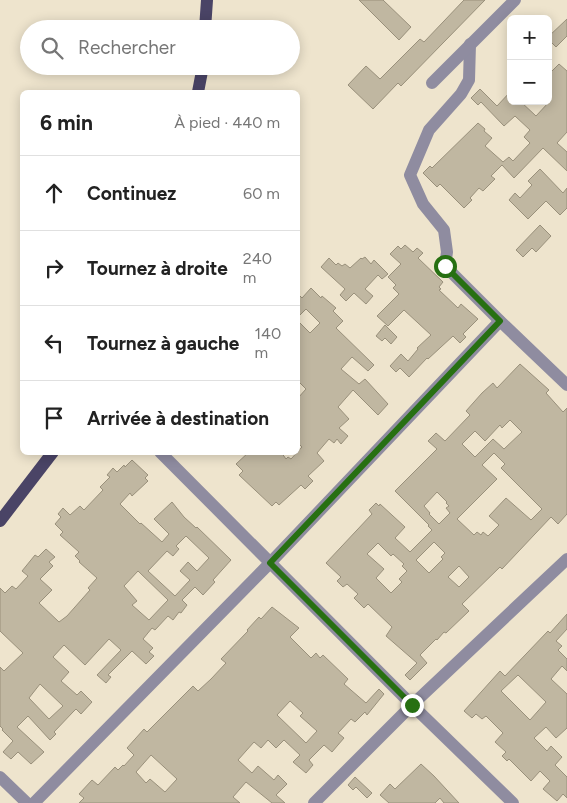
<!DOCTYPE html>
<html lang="fr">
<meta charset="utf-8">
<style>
:root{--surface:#fff;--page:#f6f6f6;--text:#222;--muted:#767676;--line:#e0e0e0}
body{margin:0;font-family:Figtree,sans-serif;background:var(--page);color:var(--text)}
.controls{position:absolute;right:15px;top:15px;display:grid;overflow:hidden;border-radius:8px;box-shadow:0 2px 12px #0003}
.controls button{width:45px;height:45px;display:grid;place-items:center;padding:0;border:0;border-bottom:1px solid var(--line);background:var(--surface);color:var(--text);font:25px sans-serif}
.stop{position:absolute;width:15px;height:15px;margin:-11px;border:4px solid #277012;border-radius:50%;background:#fff}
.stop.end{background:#277012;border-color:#fff;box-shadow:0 1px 5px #0008}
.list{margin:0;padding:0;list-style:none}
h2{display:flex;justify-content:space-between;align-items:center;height:65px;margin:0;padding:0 20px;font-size:21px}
h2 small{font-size:16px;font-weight:400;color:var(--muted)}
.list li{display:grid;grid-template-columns:32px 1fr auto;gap:15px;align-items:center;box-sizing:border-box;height:75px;padding:0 20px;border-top:1px solid var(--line)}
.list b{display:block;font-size:19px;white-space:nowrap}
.list em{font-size:16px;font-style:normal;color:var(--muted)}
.icon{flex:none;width:28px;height:28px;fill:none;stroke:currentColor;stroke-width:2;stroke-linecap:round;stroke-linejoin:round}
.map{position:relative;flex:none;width:567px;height:803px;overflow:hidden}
.search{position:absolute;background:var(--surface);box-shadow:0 2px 12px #0003;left:20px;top:20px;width:280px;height:55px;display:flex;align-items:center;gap:12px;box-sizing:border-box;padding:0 18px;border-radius:28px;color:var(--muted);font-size:19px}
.panel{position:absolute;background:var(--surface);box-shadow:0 2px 12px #0003;left:20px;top:90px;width:280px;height:365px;border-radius:8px}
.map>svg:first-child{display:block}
.building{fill:#c0b7a1;stroke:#99907b;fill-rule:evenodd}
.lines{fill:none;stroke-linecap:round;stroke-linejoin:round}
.minor{stroke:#8f8ca0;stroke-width:12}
.major{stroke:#4a4466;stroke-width:12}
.route{stroke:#277012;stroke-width:6}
</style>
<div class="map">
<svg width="567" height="803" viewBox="0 0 567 803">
<rect width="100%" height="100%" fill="#eee4cd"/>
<g class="building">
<path d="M359,0h24l28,27 -12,13z"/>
<path d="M464,0h21l-84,86 -3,-3 -25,26 -25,-24 18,-19 14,13 40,-40 4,3z"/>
<path d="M567,19v17l-11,11 -8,-8v-2z"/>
<path d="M559,64l8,7v61l-10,11 10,9v19l-24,-23 -29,30 -12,-13 -11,11 4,3 -12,12 -4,-3 -9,10 2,2 -8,8 -24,-24 -3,3 -14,-14 7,-7 2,2 46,-45 7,6 -1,2 8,7 -7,8 18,16 6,-5 4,4 17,-18 -6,-6 6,-7 -15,-14 -11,10 -23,-24 -3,3 -7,-7 9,-9 17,17 14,-15v10h9l16,15 13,-14 -1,-27z"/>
<path d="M540,169l23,24 4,-5v20l-7,7 -14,-14 -18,18 -19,-19 6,-7 5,5 12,-13 -4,-4z"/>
<path d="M540,225l11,11 -15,16 -4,-4 -9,9 -7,-7z"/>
<path d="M405,245l8,7 4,-4 6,5 -5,5 25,24 -4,5 2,2 -2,1 19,18 3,-4 17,15 -15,15 3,3 -6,6 -7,-7 -25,23 -1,-1 -18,19 -9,-9 -4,4 -6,-6 11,-12 7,7 10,-12 -1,-1 14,-13 -27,-25 -16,16 -11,-10 22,-22 -6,-6 3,-3 -8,-8 13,-13 -11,-10 8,-8 3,3z"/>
<path d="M365,257l6,7 3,-4 14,14 -6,5 -4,-4 -13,14 8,7 -7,8 -12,-11 -8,8 -6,-6 5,-6 -24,-22 8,-9 7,7 2,-2 4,3 3,-2 5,4 11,-10 1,1z"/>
<path d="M311,288l10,10 1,-2 14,12 -3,3 10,10 -7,7 38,37 -6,6 -16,-14 -11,12 18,15 6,-5 23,25 -10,11 -25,-25 -15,17 11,12 -10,9 9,8 -7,8 -4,-5 -3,4 -5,-4 -12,14 7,8 -16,15 5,5 -8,8 -4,-4 -22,20 -3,-3 -4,4 -33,-31 4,-4 -7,-7 13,-12h32l5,7 2,-2 3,2 11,-12 -4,-4v-45l8,-9 -8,-8v-60l12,12 10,-10 -14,-14 -8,8v-23l4,4z"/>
<path d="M385,325l12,12 -6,7 -6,-6 -3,3 -6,-5z"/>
<path d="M520,364l29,26 -3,3 17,19 4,-4v106l-9,10 -7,-7 -49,52 -2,-2 -38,37 7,7 -23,22 -2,-1 -7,8 -1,-1 -16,16 7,8 -17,17 -5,-5 12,-12 -31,-27 6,-9 -24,-23 -4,4 -10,-10 4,-4 -11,-10 -4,3 -6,-6 4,-4 -15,-14 46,-49 -3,-4 7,-7 3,3 1,-2 25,23 -10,11 15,14 22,-22 -4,-4 1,-1 -34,-34 42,-42 -9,-8 8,-8 9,8 25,-26 -4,-4 16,-18 11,-10 4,5zM510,420l12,12 -18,17 -11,-10 -18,18 -13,-13 13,-13 10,10 15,-16 2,3zM494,453l11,11 -4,4 41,41 -11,11 -25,-22 -17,18 10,9 -11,11 -5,-4 -2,3 -4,-3 -3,3 -17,-16 40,-40 -15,-14zM437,492l10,10 -1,1 3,3 -3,2 4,5 -11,11 -10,-10 1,-1 -6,-7zM434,542l11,11 -4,4 2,2 -14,14 -13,-13zM378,543l13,13 2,-2 11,10 -2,2 5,5 -8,8 3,3 -11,11 -15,-15 8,-9 -17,-15zM459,566l10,11 -10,10 -11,-10z"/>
<path d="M132,460l16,15 -3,3 3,3 -16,15 -2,-3 -10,11 20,20 1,-1 21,19 7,-8 -15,-15 18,-17 12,15 12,11 1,-1 34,33 -18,20 2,2 -12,13 -8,-8 -13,13 5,5 -6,8 -2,-1 -6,8 -5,-4 -13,14 -3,-2 -9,11 10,9 -4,4 5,4 -8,8 -14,-13 -24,24 3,2 -5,6 -9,-8 24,-25 -12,-11 -24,26 -21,-20 -11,12 16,15 -8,9 16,14 4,-4 11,11 -11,12 -5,-5 -3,3 -19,20 2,2 -6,6 -22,-24 -11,11 27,25 -13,12 -13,-12 -7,7 -8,-7 10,-11 -11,-11 1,-1 -3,-3v-59l4,4 19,-18 -23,-22v-43l5,5 7,-7 4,3 12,-13 -6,-5 13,-16 3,2 8,-8 9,8 -6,5 4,4 -13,13 12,11 -13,13 20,19 8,-6 23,-26 -2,-2 9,-10 -18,-16 1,-1 -5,-5 4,-4 -19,-17 3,-3 -8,-8 6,-7 -3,-3 5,-6 7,7 10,-9 4,4 19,-20 -3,-3 10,-10 -3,-2 6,-7 4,4 7,-7 1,2zM186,536l23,22 -12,13 -9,-9 -8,9 10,9 -15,16 -27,-25 19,-20 6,5 6,-7 -3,-3zM138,571l30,29 -19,20 -17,-15 5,-4 -13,-15zM40,684l23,22 -14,13 -20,-21z"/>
<path d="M272,607l27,21 -9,9 21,21 5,-5 4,5 3,-3 25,24 -4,5 22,19 13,-14 5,5 -17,21 -2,-3 -10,10 -4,-3 -13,14 6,5 -12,14 -8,-7 -15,15 4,5 -7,8 -13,-11 7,-7 -16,-15 -8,8 -8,-8 -7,8 -7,-6 -16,18 14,13 6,-7 16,14 4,-5 9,9 -11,11 9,8h-13l-26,-21 -13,15 7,6h-161l5,-5 -5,-4 13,-14 6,5 17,-18 3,3 5,-5 1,1 10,-11 -7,-7 17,-19 3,3 46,-46 5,5 13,-12 15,-16 -5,-4 27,-28 -1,-1 12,-13 2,2zM290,701l13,12 -3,3 17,15 -11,12 -29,-28zM151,755l26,24 -12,13 -15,-13 -4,4 -10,-11z"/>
<path d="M567,614v15l-11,12 6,5 -4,4 9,9v12l-5,-5 -11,13 16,15v34l-11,10 -10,-11 -12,11 13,13 4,-5 11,11 -7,8 12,12v21l-4,-4 -6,7 -14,-12 7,-8 -10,-10 -9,10 -22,-22 -2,2 -5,-5 4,-4 -11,-10 8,-9 -17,-17 -4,3 -6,-5 -4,4 -8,-7 36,-40 5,5 43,-45 2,2zM518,675l28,27 -16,18 -29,-29z"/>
<path d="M421,764l13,12 25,27h-15l-4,-5 -5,5h-46l-9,-8 10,-11 5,5z"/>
<path d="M355,777l17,16 -5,5 -11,-11 -3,3 -5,-5z"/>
</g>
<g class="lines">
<g class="minor">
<path d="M470,44l-1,36 -8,14 -32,36 -19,45 13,29 21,26 3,22 -2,14 55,55 67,64"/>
<path d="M432,83l83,-83"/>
<path d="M160,452l252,253 101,98"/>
<path d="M0,777l27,26"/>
<path d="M34,803l236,-240 230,-242"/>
<path d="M314,803l98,-98 155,-146"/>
</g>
<g class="major">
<path d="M205,29l2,-29"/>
<path d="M198,92l5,-26"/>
<path d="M0,521l53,-69"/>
</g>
</g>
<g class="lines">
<path class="route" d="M412,705l-142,-142 230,-242 -55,-55"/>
</g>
</svg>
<div class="controls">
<button>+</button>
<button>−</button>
</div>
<div class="stop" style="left:445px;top:266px"></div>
<div class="stop end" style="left:412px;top:705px"></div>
<div class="search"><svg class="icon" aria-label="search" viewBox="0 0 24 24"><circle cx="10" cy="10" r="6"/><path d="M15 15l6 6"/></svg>Rechercher</div>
<section class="panel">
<h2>6 min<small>À pied · 440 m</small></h2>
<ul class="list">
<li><svg class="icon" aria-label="ahead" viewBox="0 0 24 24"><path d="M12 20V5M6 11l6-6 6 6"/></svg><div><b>Continuez</b></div><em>60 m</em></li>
<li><svg class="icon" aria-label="right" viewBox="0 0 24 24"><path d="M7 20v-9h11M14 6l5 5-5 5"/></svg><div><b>Tournez à droite</b></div><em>240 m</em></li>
<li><svg class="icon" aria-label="left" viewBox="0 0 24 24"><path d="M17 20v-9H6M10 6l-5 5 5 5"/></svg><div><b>Tournez à gauche</b></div><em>140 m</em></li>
<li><svg class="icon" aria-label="arrive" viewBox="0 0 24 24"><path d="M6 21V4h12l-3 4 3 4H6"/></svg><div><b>Arrivée à destination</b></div></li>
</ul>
</section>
</div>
